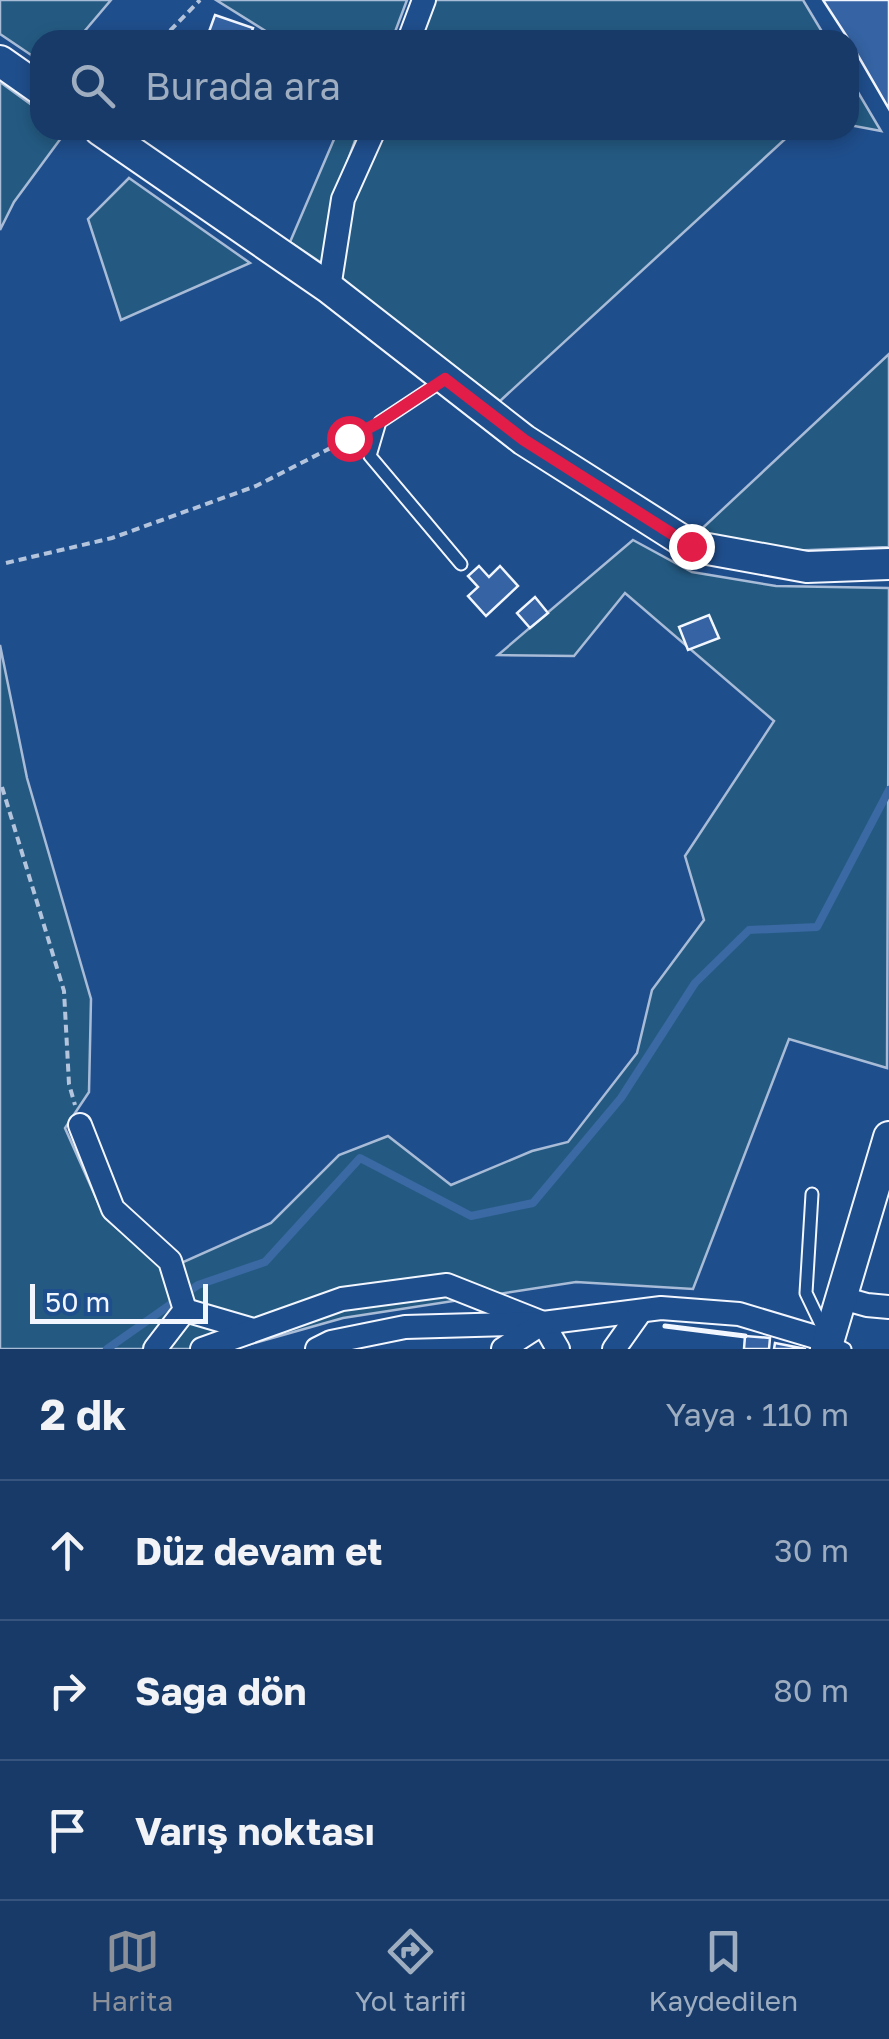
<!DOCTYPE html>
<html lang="tr">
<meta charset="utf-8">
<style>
:root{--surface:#173a69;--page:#244571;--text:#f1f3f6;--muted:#9eadc0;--line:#36547d;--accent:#8c9099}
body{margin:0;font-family:"Golos Text",sans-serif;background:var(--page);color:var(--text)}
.scale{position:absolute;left:30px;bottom:25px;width:178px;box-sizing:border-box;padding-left:10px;border:5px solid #f2f6ff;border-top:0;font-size:28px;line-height:35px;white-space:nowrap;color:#f2f6ff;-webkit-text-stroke:8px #1f4e8c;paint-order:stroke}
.stop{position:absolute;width:30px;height:30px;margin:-22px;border:8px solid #e11d48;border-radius:50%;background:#fff}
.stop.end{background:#e11d48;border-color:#fff;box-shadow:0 2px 10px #0008}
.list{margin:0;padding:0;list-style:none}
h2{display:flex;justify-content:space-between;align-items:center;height:130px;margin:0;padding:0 40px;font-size:42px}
h2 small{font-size:32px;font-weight:400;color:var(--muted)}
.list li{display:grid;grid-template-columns:65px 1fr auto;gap:30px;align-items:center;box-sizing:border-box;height:140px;padding:0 40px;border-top:2px solid var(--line)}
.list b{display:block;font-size:38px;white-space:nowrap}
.list em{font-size:32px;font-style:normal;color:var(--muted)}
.icon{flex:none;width:55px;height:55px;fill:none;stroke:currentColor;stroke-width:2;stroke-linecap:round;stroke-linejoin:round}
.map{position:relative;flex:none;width:889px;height:1349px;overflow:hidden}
.search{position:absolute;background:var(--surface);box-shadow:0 5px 15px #0003;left:30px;right:30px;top:30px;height:110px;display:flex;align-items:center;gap:25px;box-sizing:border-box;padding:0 35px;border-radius:30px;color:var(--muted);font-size:38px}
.sheet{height:550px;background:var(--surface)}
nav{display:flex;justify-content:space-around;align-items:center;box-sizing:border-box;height:140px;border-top:2px solid var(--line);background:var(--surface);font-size:28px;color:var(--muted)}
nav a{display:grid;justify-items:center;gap:5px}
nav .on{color:var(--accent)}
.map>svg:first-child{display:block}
.green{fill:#245a82;stroke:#a8bbd7;stroke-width:2.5}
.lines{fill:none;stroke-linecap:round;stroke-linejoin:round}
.stream{stroke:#3b69a3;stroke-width:8}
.building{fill:#3563a3;stroke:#f2f6ff;stroke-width:2.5}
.lane-casing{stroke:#f2f6ff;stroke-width:15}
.street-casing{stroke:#f2f6ff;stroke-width:26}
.secondary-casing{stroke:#f2f6ff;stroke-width:34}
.path{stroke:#b3c4dc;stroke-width:4;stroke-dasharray:8 5;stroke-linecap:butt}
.lane{stroke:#1f4e8c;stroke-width:11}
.street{stroke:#1f4e8c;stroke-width:22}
.secondary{stroke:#1f4e8c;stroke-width:30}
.wall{stroke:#f2f6ff;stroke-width:5}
.route{stroke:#e11d48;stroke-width:12}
</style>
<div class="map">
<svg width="889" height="1349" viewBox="0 0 889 1349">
<rect width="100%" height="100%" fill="#1f4e8c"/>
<g class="green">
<path d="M0,0h111l-34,40h-37v21l-40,-27z"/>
<path d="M216,0h191l-15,40h-112z"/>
<path d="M426,0h377l24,40h-416z"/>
<path d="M849,77l32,54 -32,-6z"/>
<path d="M0,82l40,29v19h27l-53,72 -14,28z"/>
<path d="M338,130h21l-24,65 -12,69 -33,-22z"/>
<path d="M376,130h419l-295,271 -162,-123 12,-77z"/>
<path d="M129,178l121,85 -129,57 -33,-101z"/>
<path d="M889,354v193l-104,4 -92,-14z"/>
<path d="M633,540l59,32 84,14 113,2 -2,480 -98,-29 -96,250 -117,-7 -233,36 -110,31h-78l30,-39 -4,-47 90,-40 68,-68 49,-19 63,49 81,-34 36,-9 69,-89 15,-63 52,-70 -19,-64 89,-135 -149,-128 -51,63 -76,-1z"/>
<path d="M0,645l27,133 64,221 -2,93 -24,36 40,90 57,49 12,43 -30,39h-144z"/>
</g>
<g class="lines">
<path class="stream" d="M107,1349l91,-64 67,-23 95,-104 111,58 62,-13 88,-105 74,-115 54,-53 68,-3 72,-137"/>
</g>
<g class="building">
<path d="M823,0h66v109l-40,-69z"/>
<path d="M215,15l38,13 -4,12h-43z"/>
<path d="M479,566l10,11 11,-11 18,20 -32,30 -18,-20 10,-9 -10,-11z"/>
<path d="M535,597l13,16 -18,15 -13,-15z"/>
<path d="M709,615l10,23 -31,12 -9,-23z"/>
<path d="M745,1336l25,2 -1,11h-25z"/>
<path d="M775,1343l31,6h-32z"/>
</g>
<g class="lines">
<g class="lane-casing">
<g id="lane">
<path d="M442,381l-62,41 -10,34 91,108"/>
<path d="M812,1194l-6,99 23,48 16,8"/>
</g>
</g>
<g class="street-casing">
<g id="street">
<path d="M409,40l15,-40"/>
<path d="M329,288l14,-89 31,-69"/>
<path d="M80,1125l33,84 57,52 15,49 -30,39"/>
<path d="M842,1298l25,7 22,2"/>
<path d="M185,1310l65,19"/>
<path d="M202,1349l140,-50 105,-14 96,38 15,26"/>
<path d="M317,1349l14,-7 74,-15 138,-4 118,-15 78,6 90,27"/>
<path d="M503,1349l40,-26"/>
<path d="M614,1349l27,-38"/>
</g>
</g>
<g class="secondary-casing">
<g id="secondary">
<path d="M0,61l40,28"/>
<path d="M100,130l229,158 195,152 167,106 116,21 82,-3"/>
<path d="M826,1349l63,-212"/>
</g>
</g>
<g class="path">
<path d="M161,40l39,-40"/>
<path d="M6,563l106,-25 144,-52 102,-52"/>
<path d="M2,787l62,204 5,93 6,21"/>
</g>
<use href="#lane" class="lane"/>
<use href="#street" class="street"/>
<use href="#secondary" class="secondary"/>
<path class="wall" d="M665,1326l80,10"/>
</g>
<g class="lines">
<path class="route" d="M349,438l31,-16 65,-43 79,61 167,106"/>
</g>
</svg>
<div class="scale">50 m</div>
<div class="stop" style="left:349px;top:438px"></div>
<div class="stop end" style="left:691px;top:546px"></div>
<div class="search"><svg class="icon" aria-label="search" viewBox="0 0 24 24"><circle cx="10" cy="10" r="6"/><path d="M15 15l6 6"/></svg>Burada ara</div>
</div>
<section class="sheet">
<h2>2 dk<small>Yaya · 110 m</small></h2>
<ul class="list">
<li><svg class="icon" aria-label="ahead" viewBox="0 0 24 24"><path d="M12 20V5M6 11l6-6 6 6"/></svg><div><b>Düz devam et</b></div><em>30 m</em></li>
<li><svg class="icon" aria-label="right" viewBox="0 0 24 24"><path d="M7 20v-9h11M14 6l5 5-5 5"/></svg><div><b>Sağa dön</b></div><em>80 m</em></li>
<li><svg class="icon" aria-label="arrive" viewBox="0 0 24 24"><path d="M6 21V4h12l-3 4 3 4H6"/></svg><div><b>Varış noktası</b></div></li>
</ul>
</section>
<nav>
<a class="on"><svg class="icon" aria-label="map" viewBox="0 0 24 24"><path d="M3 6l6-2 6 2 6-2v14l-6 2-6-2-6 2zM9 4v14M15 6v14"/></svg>Harita</a>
<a><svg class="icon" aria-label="directions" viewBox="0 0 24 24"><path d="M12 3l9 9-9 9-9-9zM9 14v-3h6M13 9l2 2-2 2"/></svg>Yol tarifi</a>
<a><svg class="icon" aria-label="saved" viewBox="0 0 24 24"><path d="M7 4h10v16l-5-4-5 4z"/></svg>Kaydedilen</a>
</nav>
